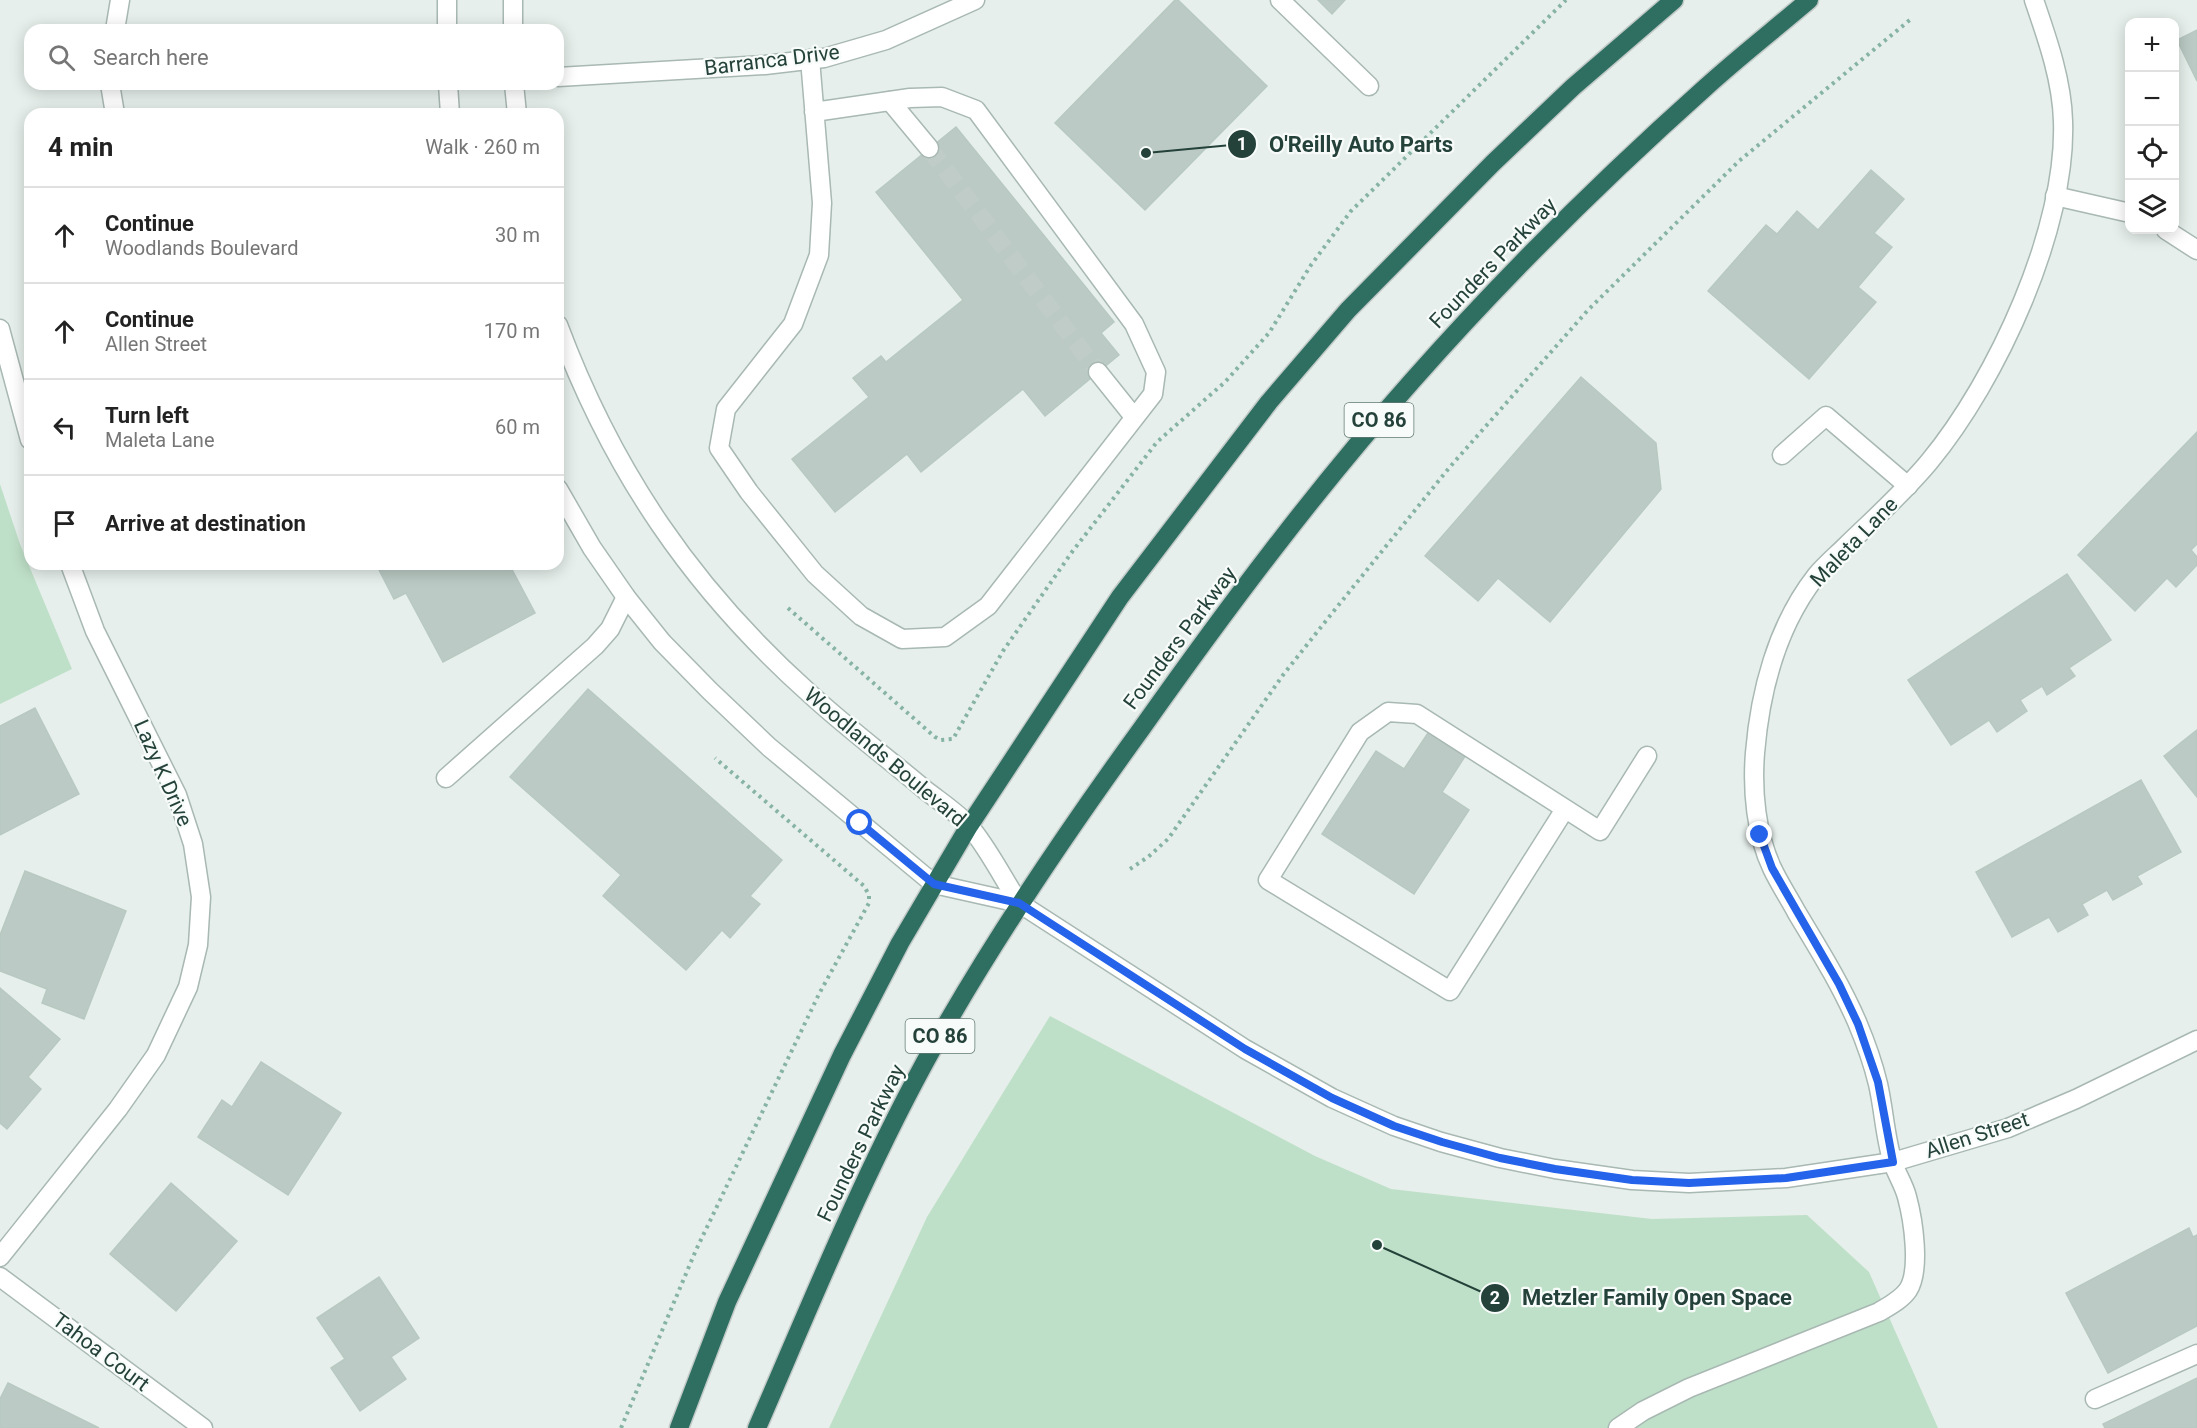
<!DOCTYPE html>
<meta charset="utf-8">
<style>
:root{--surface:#fff;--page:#f6f6f6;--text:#222;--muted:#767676;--line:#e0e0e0}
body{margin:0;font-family:Roboto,sans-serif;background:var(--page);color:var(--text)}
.controls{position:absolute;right:18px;top:18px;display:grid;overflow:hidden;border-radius:12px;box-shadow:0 3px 15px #0003}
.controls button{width:54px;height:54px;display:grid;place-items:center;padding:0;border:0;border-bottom:2px solid var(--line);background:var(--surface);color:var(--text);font:30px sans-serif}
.stop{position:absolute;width:18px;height:18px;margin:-14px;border:4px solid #2563eb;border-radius:50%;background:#fff}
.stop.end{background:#2563eb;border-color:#fff;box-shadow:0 2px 6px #0008}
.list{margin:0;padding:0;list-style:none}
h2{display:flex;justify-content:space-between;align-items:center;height:78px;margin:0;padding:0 24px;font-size:26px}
h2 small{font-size:20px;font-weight:400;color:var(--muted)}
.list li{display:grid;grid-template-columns:39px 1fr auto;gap:18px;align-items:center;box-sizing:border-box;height:96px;padding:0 24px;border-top:2px solid var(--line)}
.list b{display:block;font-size:22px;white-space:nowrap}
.list p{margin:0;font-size:20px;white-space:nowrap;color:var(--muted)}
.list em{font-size:20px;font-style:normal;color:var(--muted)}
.icon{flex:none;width:33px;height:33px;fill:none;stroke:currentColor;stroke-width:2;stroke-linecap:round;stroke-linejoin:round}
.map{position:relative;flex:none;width:2197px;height:1428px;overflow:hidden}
.search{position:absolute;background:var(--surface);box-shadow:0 3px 15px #0003;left:24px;top:24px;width:540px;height:66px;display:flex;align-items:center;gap:15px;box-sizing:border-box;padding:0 21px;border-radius:18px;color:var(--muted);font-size:22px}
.panel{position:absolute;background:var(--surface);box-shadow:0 3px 15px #0003;left:24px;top:108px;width:540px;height:462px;border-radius:18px}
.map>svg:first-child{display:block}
.green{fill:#bfe0c8}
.building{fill:#bbcac4;stroke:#b8c9c2;stroke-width:1.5}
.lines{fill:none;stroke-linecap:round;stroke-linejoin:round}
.minor-tunnel{stroke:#bfccc8;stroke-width:18;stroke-dasharray:18 9;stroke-linecap:butt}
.minor-casing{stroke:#a8b8b2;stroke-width:21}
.highway-casing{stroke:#c2cac8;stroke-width:21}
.path{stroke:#86b3a5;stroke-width:4;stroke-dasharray:3 4.5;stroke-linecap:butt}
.minor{stroke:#fff;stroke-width:18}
.highway{stroke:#2f6f62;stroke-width:18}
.route{stroke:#2563eb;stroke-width:8}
.labels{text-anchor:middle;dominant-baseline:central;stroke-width:4.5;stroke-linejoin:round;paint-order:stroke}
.shield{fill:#f7fbf9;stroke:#637a73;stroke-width:1.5}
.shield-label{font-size:20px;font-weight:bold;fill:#24423a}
.street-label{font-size:21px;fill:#24423a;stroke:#f7fbf9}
.leader{fill:none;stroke:#24423a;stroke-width:2}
.callout-dot{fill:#24423a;stroke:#f7fbf9;stroke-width:2}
.mark-label{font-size:18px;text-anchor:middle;font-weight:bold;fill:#fff}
.callout-label{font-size:22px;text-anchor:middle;font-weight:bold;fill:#24423a;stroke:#f7fbf9;stroke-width:4.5;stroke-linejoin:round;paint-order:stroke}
</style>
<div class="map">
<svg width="2197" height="1428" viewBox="0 0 2197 1428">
<rect width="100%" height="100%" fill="#e6efeb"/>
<g class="green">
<path d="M0,484l20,60 52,125 -72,35z"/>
<path d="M1050,1016l265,140 76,33 261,30 155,-4 62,57 69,156h-1109l98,-211z"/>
</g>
<g class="building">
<path d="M1175,0h3l89,86 -122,124 -90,-87z"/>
<path d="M1318,0h27l-13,14z"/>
<path d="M2197,30v51l-20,-41z"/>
<path d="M956,127l158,195 -13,11 18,22 -74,61 -22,-27 -102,83 -14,-18 -72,58 -43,-53 77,-62 -16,-19 28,-22 5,6 77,-62 -87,-108z"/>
<path d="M1871,170l33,29 -30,34 18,14 -34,40 18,15 -67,77 -101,-88 58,-66 11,9 20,-23 21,19z"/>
<path d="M1581,377l75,66 5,46 -111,133 -52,-44 -20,23 -53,-45z"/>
<path d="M2197,432v112l-6,6 6,7v8l-21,22 -9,-9 -32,33 -57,-56z"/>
<path d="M376,564h133l26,49 -92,49 -37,-69 -12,6z"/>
<path d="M2067,574l44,66 -42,28 6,8 -28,19 -5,-9 -22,14 7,11 -30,21 -8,-12 -38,25 -43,-65z"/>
<path d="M588,689l194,171 -32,36 10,8 -30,34 -8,-8 -36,40 -83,-74 18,-21 -111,-98z"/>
<path d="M35,708l44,86 -79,41v-109z"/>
<path d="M1434,724l37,23 -29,45 27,18 -55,84 -92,-60 54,-83 28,18z"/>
<path d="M2197,730v67l-33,-41z"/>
<path d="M2141,780l40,72 -44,24 5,8 -29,16 -6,-10 -25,14 6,11 -30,17 -9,-15 -37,20 -36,-65z"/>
<path d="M25,871l101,40 -42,108 -42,-16 5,-14 -47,-18v-36z"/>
<path d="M0,988l60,51 -32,38 13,12 -34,40 -7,-6z"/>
<path d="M261,1062l80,51 -53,82 -90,-58 24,-37 10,7z"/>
<path d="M171,1183l66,58 -61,70 -66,-57z"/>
<path d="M2189,1228l4,9 4,-2v91l-89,47 -42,-80z"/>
<path d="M379,1277l40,61 -28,19 15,22 -46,32 -29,-43 14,-9 -28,-41z"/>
<path d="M2197,1378v50h-92l-2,-4z"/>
<path d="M8,1383l91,45h-99v-29z"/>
</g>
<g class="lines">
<path class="minor-tunnel" d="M929,148l169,224"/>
<g class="minor-casing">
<g id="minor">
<path d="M447,0v30"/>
<path d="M1280,0l89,86"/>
<path d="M115,30l5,-30"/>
<path d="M513,30v-30"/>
<path d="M810,59l12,144 -3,52 -26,69 -67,85 -7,39 30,44 66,82 46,42 41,23 43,-2 43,-31 165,-212 3,-22 -22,-48 -158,-214 -34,-13 -32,1 -96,14"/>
<path d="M558,77l207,-12 59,-7 62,-18 89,-40"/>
<path d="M110,84l5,30"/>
<path d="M448,84l2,30"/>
<path d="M514,84l3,30"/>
<path d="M890,101l39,47"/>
<path d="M2055,196l75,17"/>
<path d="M2166,230l31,20"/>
<path d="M558,325c55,147 134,263 251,368 37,34 77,64 115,96 15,12 34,24 46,38 18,21 34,53 49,76"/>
<path d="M0,329l30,111"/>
<path d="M1098,372l36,45"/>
<path d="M1782,455l44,-39 82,70"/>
<path d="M558,489l34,59 34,49 36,45 48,49 59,56 165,137 85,19 226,146 87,49 62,28 47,16 59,16 55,11 77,11 57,3 97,-5 107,-16 115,-34 68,-29 121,-59"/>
<path d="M446,778l149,-132 15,-17 16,-32"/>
<path d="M1565,809l-115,182 -182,-111 92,-148 28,-20 29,2 183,117 47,-75"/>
<path d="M0,1257l118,-148 38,-54 32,-68 10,-42 3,-48 -8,-53 -16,-49 -82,-164 -25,-67"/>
<path d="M0,1277l203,151"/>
<path d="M2095,1399l102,-45"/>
<path d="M1618,1428l25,-17 46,-23 190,-76c10,-6 22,-12 29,-22 13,-20 5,-71 -1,-93 -3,-12 -10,-22 -14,-34 -8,-25 -9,-53 -15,-79 -5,-21 -13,-43 -21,-62 -17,-39 -39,-74 -60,-109 -8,-15 -18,-30 -25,-45 -16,-34 -20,-77 -17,-115 5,-61 22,-127 61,-177 9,-11 21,-21 31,-31 28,-27 57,-53 82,-83 68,-82 138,-234 134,-341 -1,-41 -16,-83 -29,-121"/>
</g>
</g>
<g class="highway-casing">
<g id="highway">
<path d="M679,1428l48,-126 115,-247 58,-112 69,-117 151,-229 149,-195 79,-92 145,-147 80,-76 101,-87"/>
<path d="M757,1428c56,-129 109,-261 178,-384 62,-110 133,-214 207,-316 85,-120 173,-238 271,-348 91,-103 190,-201 293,-293 33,-30 69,-58 103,-87"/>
</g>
</g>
<g class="path">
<path d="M788,608l147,129 6,3 12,-1 50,-88 69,-99 85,-110 68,-60 44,-49 42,-68 40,-54 215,-211"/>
<path d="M1130,869l18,-12 20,-18 115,-164 50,-63 116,-144 139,-158 151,-149 172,-142"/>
<path d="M621,1428l75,-178 123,-256 50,-91v-8l-5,-9 -149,-128"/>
</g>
<use href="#minor" class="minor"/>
<use href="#highway" class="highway"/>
</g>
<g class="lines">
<path class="route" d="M860,823l74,61 85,19 226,146 87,49 62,28 48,16 58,16 55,11 77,11 57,3 97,-5 107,-16 -15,-80 -20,-58 -19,-40 -67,-116 -12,-33"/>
</g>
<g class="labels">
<g class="shield">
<rect x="1344.5" y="403" width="69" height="34" rx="4.5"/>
<rect x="905.5" y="1019" width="69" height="34" rx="4.5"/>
</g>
<g class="shield-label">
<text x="1379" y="420">CO 86</text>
<text x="940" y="1036">CO 86</text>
</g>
<g class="street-label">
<text transform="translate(772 60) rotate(-7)">Barranca Drive</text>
<text transform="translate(1493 263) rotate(-46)">Founders Parkway</text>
<text transform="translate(1854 542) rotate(-46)">Maleta Lane</text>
<text transform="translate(1180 638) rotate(-53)">Founders Parkway</text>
<text transform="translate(885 757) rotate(40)">Woodlands Boulevard</text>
<text transform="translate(163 773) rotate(66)">Lazy K Drive</text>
<text transform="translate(1977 1135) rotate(-18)">Allen Street</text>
<text transform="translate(861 1143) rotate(-64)">Founders Parkway</text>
<text transform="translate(101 1352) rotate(37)">Tahoa Court</text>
</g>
</g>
<path class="leader" d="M1146 153L1242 144M1377 1245L1495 1298"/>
<g class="callout-dot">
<circle cx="1146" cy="153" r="6"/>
<circle cx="1377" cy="1245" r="6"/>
<circle cx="1242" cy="144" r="15"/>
<circle cx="1495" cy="1298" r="15"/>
</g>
<g class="mark-label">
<text x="1242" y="150">1</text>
<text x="1495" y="1304">2</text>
</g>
<g class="callout-label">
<text x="1361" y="152">O'Reilly Auto Parts</text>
<text x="1657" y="1305">Metzler Family Open Space</text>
</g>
</svg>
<div class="controls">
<button>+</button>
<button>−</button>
<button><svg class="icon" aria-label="locate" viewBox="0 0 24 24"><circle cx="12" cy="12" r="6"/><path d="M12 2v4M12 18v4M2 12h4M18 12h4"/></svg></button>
<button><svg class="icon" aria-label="layers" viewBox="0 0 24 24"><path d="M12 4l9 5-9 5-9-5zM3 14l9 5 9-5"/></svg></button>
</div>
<div class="stop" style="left:860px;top:823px"></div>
<div class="stop end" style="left:1760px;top:835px"></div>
<div class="search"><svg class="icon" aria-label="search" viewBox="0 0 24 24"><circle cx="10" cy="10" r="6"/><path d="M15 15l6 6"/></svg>Search here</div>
<section class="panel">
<h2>4 min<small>Walk · 260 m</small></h2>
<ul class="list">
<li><svg class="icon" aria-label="ahead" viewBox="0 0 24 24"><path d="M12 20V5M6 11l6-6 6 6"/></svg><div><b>Continue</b><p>Woodlands Boulevard</p></div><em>30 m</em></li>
<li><svg class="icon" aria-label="ahead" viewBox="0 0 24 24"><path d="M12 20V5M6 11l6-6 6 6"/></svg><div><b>Continue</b><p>Allen Street</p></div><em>170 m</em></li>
<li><svg class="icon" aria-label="left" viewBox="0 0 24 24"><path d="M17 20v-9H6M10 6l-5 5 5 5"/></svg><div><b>Turn left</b><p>Maleta Lane</p></div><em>60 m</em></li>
<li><svg class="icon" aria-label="arrive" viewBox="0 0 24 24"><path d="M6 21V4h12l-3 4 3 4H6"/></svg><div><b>Arrive at destination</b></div></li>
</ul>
</section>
</div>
